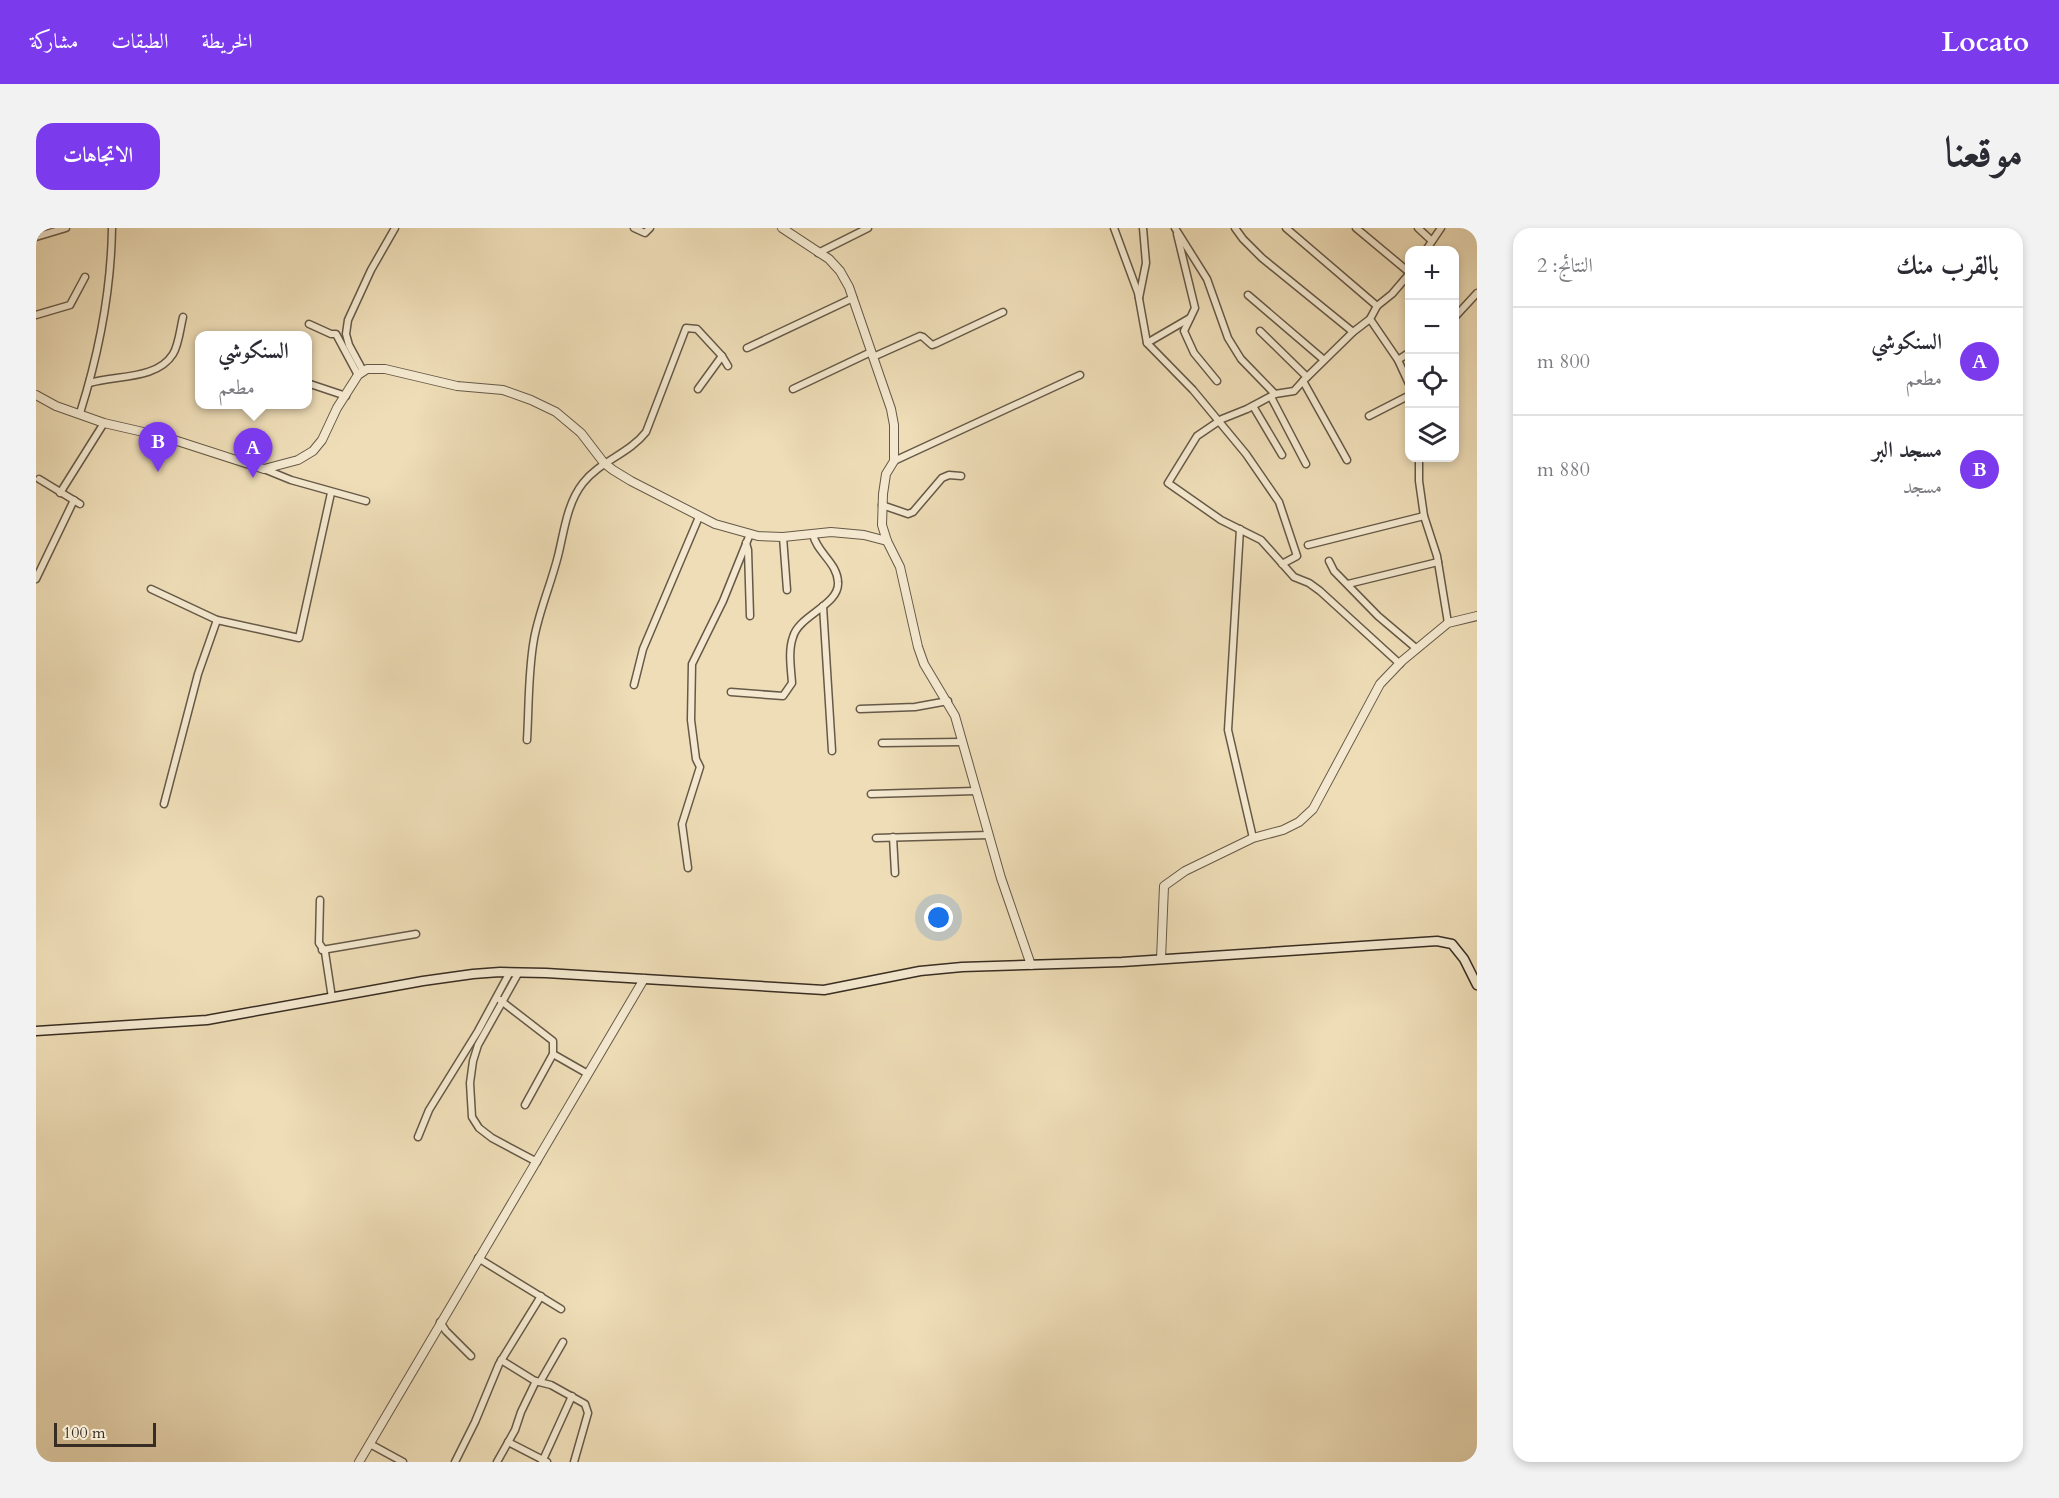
<!DOCTYPE html>
<html lang="ar">
<meta charset="utf-8">
<style>
:root{--surface:#fff;--page:#f2f2f3;--text:#2b2b33;--muted:#7c7c81;--line:#e1e1e2;--accent:#7c3aed}
body{margin:0;font-family:Cardo,Amiri,serif;background:var(--page);color:var(--text);direction:rtl}
.controls{position:absolute;right:18px;top:18px;display:grid;overflow:hidden;border-radius:12px;box-shadow:0 3px 9px #0003}
.controls button{width:54px;height:54px;display:grid;place-items:center;padding:0;border:0;border-bottom:2px solid var(--line);background:var(--surface);color:var(--text);font:30px sans-serif}
.scale{position:absolute;left:18px;bottom:15px;width:102px;box-sizing:border-box;padding-left:6px;border:3px solid #382d22;border-top:0;font-size:16px;line-height:21px;white-space:nowrap;color:#382d22;-webkit-text-stroke:4px #f4e9d0;paint-order:stroke}
.you{position:absolute;left:903px;top:690px;width:21px;height:21px;margin:-15px;border:4px solid #fff;border-radius:50%;background:#1a73e8;box-shadow:0 0 0 9px #1a73e833}
.badge{display:grid;place-items:center;width:39px;height:39px;border-radius:50%;background:var(--accent);color:#fff;font-size:20px;font-weight:700}
.pin{position:absolute;translate:-50% -50px;filter:drop-shadow(0 2px 3px #0008)}
.pin::after{content:'';position:absolute;top:32px;width:21px;height:18px;background:inherit;clip-path:polygon(0 0,100% 0,50% 100%)}
.popup{position:absolute;left:159px;top:103px;width:117px;height:78px;box-sizing:border-box;display:grid;place-content:center;border-radius:12px;background:var(--surface);filter:drop-shadow(0 2px 4px #0005);font-size:20px;white-space:nowrap;color:var(--muted)}
.popup b{font-size:22px;color:var(--text)}
.popup::after{content:'';position:absolute;left:50%;top:100%;margin-left:-12px;border:12px solid transparent;border-top-color:var(--surface)}
.list{margin:0;padding:0;list-style:none}
h2{display:flex;justify-content:space-between;align-items:center;height:78px;margin:0;padding:0 24px;font-size:26px}
h2 small{font-size:20px;font-weight:400;color:var(--muted)}
.list li{display:grid;grid-template-columns:39px 1fr auto;gap:18px;align-items:center;box-sizing:border-box;height:108px;padding:0 24px;border-top:2px solid var(--line)}
.list b{display:block;font-size:22px;white-space:nowrap}
.list p{margin:0;font-size:20px;white-space:nowrap;color:var(--muted)}
.list em{font-size:20px;font-style:normal;color:var(--muted)}
.icon{flex:none;width:33px;height:33px;fill:none;stroke:currentColor;stroke-width:2;stroke-linecap:round;stroke-linejoin:round}
.map{position:relative;flex:none;width:1441px;height:1234px;overflow:hidden;direction:ltr;border-radius:18px}
header{display:flex;align-items:center;gap:36px;box-sizing:border-box;height:84px;padding:0 30px;background:var(--accent);color:#fff}
header strong{font-size:28px}
nav{display:flex;gap:33px;margin-inline-start:auto;font-size:21px}
.intro{display:flex;align-items:center;justify-content:space-between;box-sizing:border-box;height:144px;padding:0 36px}
h1{margin:0;font-size:42px}
.button{padding:15px 27px;border-radius:18px;background:var(--accent);color:#fff;font-size:21px;font-weight:700}
main{display:flex;gap:36px;padding:0 36px}
aside{flex:1;background:var(--surface);border-radius:18px;box-shadow:0 3px 9px #0003}
.map>svg:first-child{display:block}
.lines{fill:none;stroke-linecap:round;stroke-linejoin:round}
.minor-casing{stroke:#665947;stroke-width:9}
.tertiary-casing{stroke:#665947;stroke-width:10}
.secondary-casing{stroke:#382d22;stroke-width:11}
.minor{stroke:#f4e9d0;stroke-width:6}
.tertiary{stroke:#f4e9d0;stroke-width:8}
.secondary{stroke:#f4e9d0;stroke-width:8}
</style>
<header>
<strong>Locato</strong>
<nav><a>الخريطة</a><a>الطبقات</a><a>مشاركة</a></nav>
</header>
<div class="intro"><h1>موقعنا</h1><a class="button">الاتجاهات</a></div>
<main>
<aside>
<h2>بالقرب منك<small>النتائج: 2</small></h2>
<ul class="list">
<li><span class="badge">A</span><div><b>السنكوشي</b><p>مطعم</p></div><em>800 m</em></li>
<li><span class="badge">B</span><div><b>مسجد البر</b><p>مسجد</p></div><em>880 m</em></li>
</ul>
</aside>
<div class="map">
<svg width="1441" height="1234" viewBox="0 0 1441 1234">
<rect width="100%" height="100%" fill="#eeddb7"/>
<filter id="stains"><feTurbulence type="fractalNoise" baseFrequency=".00333" numOctaves="4"/><feColorMatrix values="0 0 0 0 .2 0 0 0 0 .09 0 0 0 0 .02 0 0 0 .5 -.17"/></filter>
<radialGradient id="worn" r=".72"><stop offset=".6" stop-color="#630" stop-opacity="0"/><stop offset="1" stop-color="#630" stop-opacity=".3"/></radialGradient>
<g class="lines">
<g class="minor-casing">
<g id="minor">
<path d="M598,0l11,5 5,-5"/>
<path d="M1078,0l24,65 9,50 46,47 53,64 33,48 18,54 -15,8"/>
<path d="M1139,0l32,51 21,59 13,21 34,35"/>
<path d="M1199,0l8,11 19,19 91,74"/>
<path d="M1250,0l91,78"/>
<path d="M1320,0l54,45"/>
<path d="M1382,0l14,13"/>
<path d="M1141,6l18,74 -11,23 10,22 23,28"/>
<path d="M0,9l30,-9"/>
<path d="M1390,22l15,-22"/>
<path d="M782,25l50,-25"/>
<path d="M1212,67l76,65"/>
<path d="M1103,70l7,-35 -3,-35"/>
<path d="M0,87l34,-10 15,-28"/>
<path d="M1418,90l23,-25"/>
<path d="M273,96l22,10h5l22,41"/>
<path d="M1224,103l47,46"/>
<path d="M1111,115l43,-25"/>
<path d="M711,120l106,-50"/>
<path d="M1374,124l-12,8 12,26"/>
<path d="M837,129l47,-21 3,1 9,8 3,-1 68,-32"/>
<path d="M1362,132l-28,-41 7,-13 15,-12 18,-21"/>
<path d="M327,143l-14,-26 -3,-11 2,-14 23,-50 24,-42"/>
<path d="M1267,153l-9,10 -19,3 -28,15 -25,10 -25,17 -29,47 53,37 40,20 33,37 15,6 11,8 80,73"/>
<path d="M54,155c25,-8 67,-3 83,-29 6,-10 7,-25 10,-37"/>
<path d="M271,155l39,13"/>
<path d="M662,161l24,-33"/>
<path d="M757,161l78,-37"/>
<path d="M1235,169l35,67"/>
<path d="M1217,178l29,49"/>
<path d="M44,185c19,-60 31,-121 32,-185"/>
<path d="M1333,188l41,-21"/>
<path d="M1383,230v23l5,35 13,40 11,67"/>
<path d="M1311,232l-44,-79 50,-49 17,-13"/>
<path d="M858,233l186,-86"/>
<path d="M228,241l27,11 75,21"/>
<path d="M3,251l41,25"/>
<path d="M24,265l44,-70"/>
<path d="M846,277l26,9 5,-2 29,-34 7,-3 12,1"/>
<path d="M1204,301l-12,201 25,108"/>
<path d="M747,309l4,53"/>
<path d="M710,315l2,7 2,66"/>
<path d="M1272,317l116,-29"/>
<path d="M1293,333l5,10 44,45 39,33"/>
<path d="M0,351l38,-79"/>
<path d="M1312,356l90,-22"/>
<path d="M115,361l66,31 82,18 32,-145"/>
<path d="M787,378l9,145"/>
<path d="M598,457l9,-36 56,-132"/>
<path d="M695,464l52,4 9,-13c-1,-15 -4,-32 1,-46 6,-22 47,-32 45,-55 -1,-20 -22,-30 -25,-48"/>
<path d="M824,481l55,-2 33,-6"/>
<path d="M491,512c2,-33 1,-68 7,-101 5,-28 17,-55 24,-83 6,-24 9,-53 25,-73 17,-22 46,-29 63,-51l40,-104 11,1 25,27 6,10"/>
<path d="M846,515l79,-1"/>
<path d="M835,566l104,-3"/>
<path d="M128,576l34,-130 19,-54"/>
<path d="M857,609l2,36"/>
<path d="M840,610l113,-3"/>
<path d="M652,640l-6,-44 18,-57 -4,-8 -5,-39 1,-56 31,-63 27,-67"/>
<path d="M284,672l-1,43 6,9 7,46"/>
<path d="M286,722l94,-16"/>
<path d="M483,744l-41,73 -5,16 -3,22 2,34 7,11 13,10 45,24"/>
<path d="M464,772l53,41v13l-28,51"/>
<path d="M517,826l35,20"/>
<path d="M382,909l11,-27 49,-79 32,-59"/>
<path d="M442,1030l83,51"/>
<path d="M404,1094l6,9 25,25"/>
<path d="M465,1132l34,21 16,4 34,19 3,9 -14,49"/>
<path d="M504,1154l23,-40"/>
<path d="M472,1214l39,20"/>
<path d="M334,1216l33,18"/>
<path d="M419,1234l20,-40 24,-58 42,-68"/>
<path d="M461,1234l18,-32 6,-18 15,-31"/>
<path d="M506,1234l30,-66"/>
</g>
</g>
<g class="tertiary-casing">
<g id="tertiary">
<path d="M746,0l47,31 11,12 9,16 42,122 3,16v36l-8,13 -3,20 -1,31 5,16 13,26 18,80 6,17 31,52 46,162 30,87"/>
<path d="M0,167l20,11 48,17 61,14 99,32 34,-9 15,-9 9,-11 15,-32 21,-33 9,-6h18l72,17 46,4 28,10 25,12 25,21 23,30 9,7 18,11 84,43 43,12 25,1 48,-5 33,3 23,6"/>
<path d="M1125,731l3,-73 21,-15 68,-33 30,-8 16,-8 14,-13 67,-125 22,-23 46,-38 29,-7"/>
<path d="M323,1234l285,-483"/>
</g>
</g>
<g class="secondary-casing">
<path id="secondary" d="M0,803l171,-11 216,-39 50,-7 27,-2 46,1 278,17 96,-19 42,-4 160,-5 315,-21 15,3 12,15 13,26"/>
</g>
<use href="#minor" class="minor"/>
<use href="#tertiary" class="tertiary"/>
<use href="#secondary" class="secondary"/>
</g>
<rect width="100%" height="100%" filter="url(#stains)"/>
<rect width="100%" height="100%" fill="url(#worn)"/>
</svg>
<div class="controls">
<button>+</button>
<button>−</button>
<button><svg class="icon" aria-label="locate" viewBox="0 0 24 24"><circle cx="12" cy="12" r="6"/><path d="M12 2v4M12 18v4M2 12h4M18 12h4"/></svg></button>
<button><svg class="icon" aria-label="layers" viewBox="0 0 24 24"><path d="M12 4l9 5-9 5-9-5zM3 14l9 5 9-5"/></svg></button>
</div>
<div class="scale">100 m</div>
<div class="you"></div>
<div class="pin badge" style="left:217px;top:250px">A</div>
<div class="popup"><b>السنكوشي</b>مطعم</div>
<div class="pin badge" style="left:122px;top:244px">B</div>
</div>
</main>
